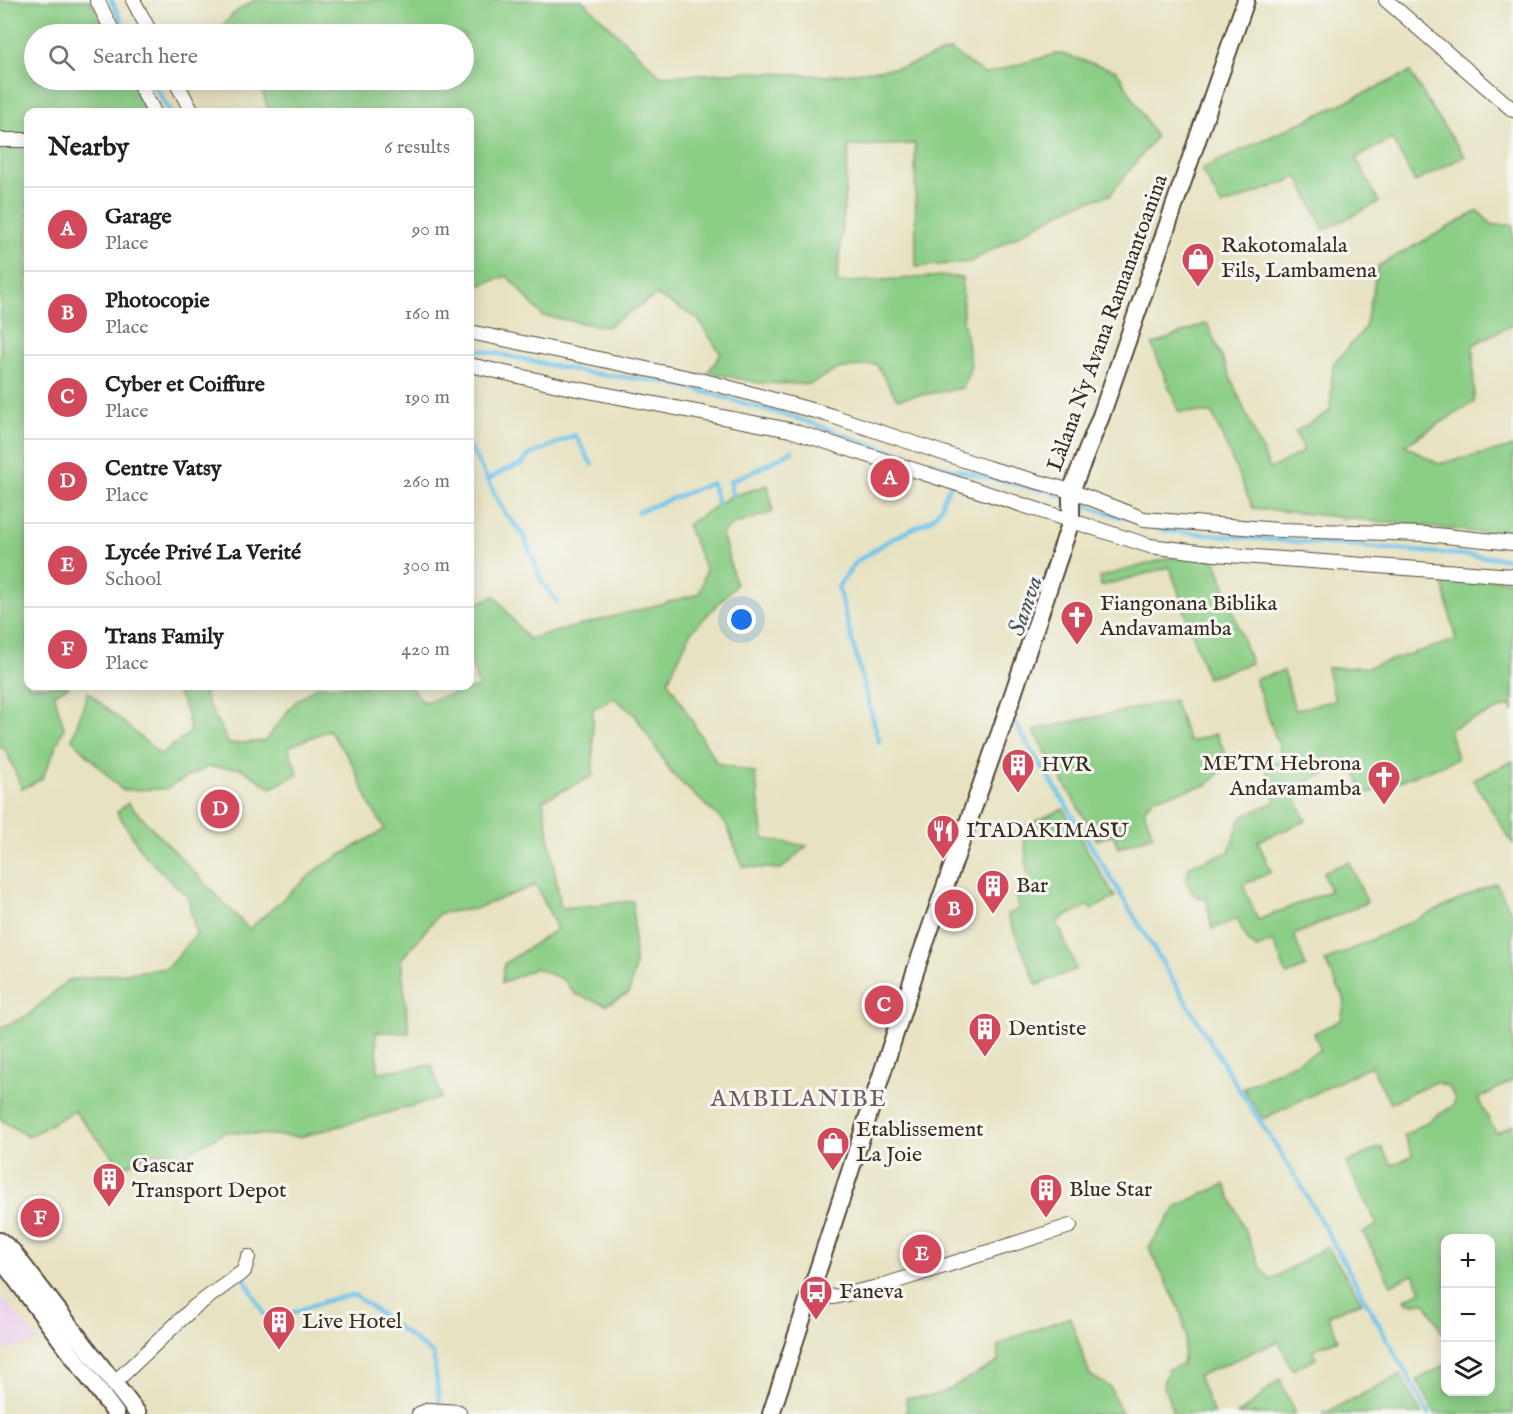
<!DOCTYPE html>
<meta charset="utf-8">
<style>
:root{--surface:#fff;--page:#f6f6f6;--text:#202124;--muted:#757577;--line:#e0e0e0;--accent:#d1495b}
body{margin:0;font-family:"IM FELL English",serif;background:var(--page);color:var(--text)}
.controls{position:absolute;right:18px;bottom:18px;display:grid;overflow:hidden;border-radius:12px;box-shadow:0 3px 15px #0003}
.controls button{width:54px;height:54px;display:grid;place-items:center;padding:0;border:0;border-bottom:2px solid var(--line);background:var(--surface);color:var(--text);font:30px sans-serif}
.you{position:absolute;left:742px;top:620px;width:21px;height:21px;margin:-15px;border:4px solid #fff;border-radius:50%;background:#1a73e8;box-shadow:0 0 0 9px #1a73e833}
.badge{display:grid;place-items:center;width:39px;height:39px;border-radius:50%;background:var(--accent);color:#fff;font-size:20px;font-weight:700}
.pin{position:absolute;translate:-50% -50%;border:3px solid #fff;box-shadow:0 2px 6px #0006}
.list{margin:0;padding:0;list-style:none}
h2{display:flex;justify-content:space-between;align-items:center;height:78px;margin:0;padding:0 24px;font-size:26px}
h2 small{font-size:20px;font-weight:400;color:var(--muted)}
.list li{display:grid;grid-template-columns:39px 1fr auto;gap:18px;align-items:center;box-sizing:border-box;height:84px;padding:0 24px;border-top:2px solid var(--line)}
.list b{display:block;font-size:22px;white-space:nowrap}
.list p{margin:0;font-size:20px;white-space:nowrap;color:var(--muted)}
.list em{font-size:20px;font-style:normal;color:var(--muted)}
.icon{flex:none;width:33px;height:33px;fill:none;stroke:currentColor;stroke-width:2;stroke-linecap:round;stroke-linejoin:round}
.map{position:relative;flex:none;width:1513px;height:1414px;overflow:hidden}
.search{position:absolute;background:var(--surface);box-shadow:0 3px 15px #0003;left:24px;top:24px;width:450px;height:66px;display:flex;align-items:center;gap:15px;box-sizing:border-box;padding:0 21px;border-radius:33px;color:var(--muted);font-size:22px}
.panel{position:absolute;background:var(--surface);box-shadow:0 3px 15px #0003;left:24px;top:108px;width:450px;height:582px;border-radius:12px}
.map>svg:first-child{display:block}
.built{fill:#ebd1eb}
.green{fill:#8bce86;stroke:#637c52;stroke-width:1.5}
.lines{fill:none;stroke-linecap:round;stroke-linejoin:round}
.stream{stroke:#6dc4ea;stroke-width:4.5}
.minor-casing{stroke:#554636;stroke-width:16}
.tertiary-casing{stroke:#554636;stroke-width:20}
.minor{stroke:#fff;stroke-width:14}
.tertiary{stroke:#fff;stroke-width:16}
.labels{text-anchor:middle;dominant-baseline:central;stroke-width:6;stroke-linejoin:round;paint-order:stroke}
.poi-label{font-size:22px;fill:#3b2a1e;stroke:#f6f6f2;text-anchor:start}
.street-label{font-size:22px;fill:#3b2a1e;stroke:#f6f6f2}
.water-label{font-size:24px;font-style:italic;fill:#4a585b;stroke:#f6f6f2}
.neighbourhood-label{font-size:24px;letter-spacing:1.5px;fill:#74585d;stroke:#f6f6f2}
</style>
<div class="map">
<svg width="1513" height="1414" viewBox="0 0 1513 1414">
<rect width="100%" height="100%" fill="#f6f6f2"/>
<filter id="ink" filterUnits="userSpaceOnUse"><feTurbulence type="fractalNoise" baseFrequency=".0167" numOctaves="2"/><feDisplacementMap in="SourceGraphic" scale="12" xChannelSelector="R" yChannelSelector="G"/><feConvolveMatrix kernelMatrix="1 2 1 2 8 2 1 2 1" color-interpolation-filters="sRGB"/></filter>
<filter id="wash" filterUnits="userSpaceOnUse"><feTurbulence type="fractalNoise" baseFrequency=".008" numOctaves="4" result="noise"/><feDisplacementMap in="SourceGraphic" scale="24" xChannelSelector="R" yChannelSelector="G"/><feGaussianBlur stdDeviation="1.35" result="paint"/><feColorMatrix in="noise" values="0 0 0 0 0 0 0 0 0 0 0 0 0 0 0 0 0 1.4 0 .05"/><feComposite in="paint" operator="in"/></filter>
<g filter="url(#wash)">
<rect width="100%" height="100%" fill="#e7e2c1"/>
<path class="built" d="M0,1294l40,48 -40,9z"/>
<g class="green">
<path d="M0,0h90l19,34h-75v46h98l18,32h-122v574h42l-16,8 10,34 -22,51 -20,10 -16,-39 -6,-2z"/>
<path d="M254,0h328l79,76 88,-4 78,4 76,-9 47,-17 35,24 74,-21 58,18 39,66 -46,58 -38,11 -102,56 -54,5 -1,-123 -66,2 -12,137 108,-7 17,2 1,41 8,47 -8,22 -66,11 -21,-35 -38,5 -28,15 -51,-1 -51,-11 13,-18 -24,-36 -41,-23 -49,32 -64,-11 -36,-40 -26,9 -11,-11v-162h-201l-10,-32h205v-46h-241l-3,-5 13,-15z"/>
<path d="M1410,72l26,43 29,41 -50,26 -23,-43 -36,19 23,44 -55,28 -26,-53 -76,29 -21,-37z"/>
<path d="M1478,211l14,14h21v99l-40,21 1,57 -69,43 33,19 75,-17v89l-260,-28 -41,-95 -33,-1 -27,-67 55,-22 63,146 34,-18 -9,-19 35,-21 3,-46 32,-37 13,-62z"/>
<path d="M768,485l5,27 -40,13 -11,8 14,52 -45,47 -23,49 49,82 38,10 9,66 43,7 -26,23 -38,-2 -17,-43 -54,-50 -37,-59 -21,-17 -21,11v67l-50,24 18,108 72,-7 2,66 -6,26 -23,12 -31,-11 -11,-14 -28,-12 -34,15 2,-19 53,-35 -21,-44 -61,24 -35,4 -39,47 8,73 -33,-1 2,40 54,-7 9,33 -141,39 -75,-5 -57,31 -14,-10 -32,14 -48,-56 -46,26 -28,-18v-91l27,-12 41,-36 99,-12 29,-34 -8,-36 -44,-43 -27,-43 11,-9 121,126 68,-60 68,-40 -14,-22 -19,-44 -23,-33 -41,17 10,27 -27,14 -31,-20 -33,-1 -42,22 -43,1 -50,-51 16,-47 73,63 29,-23c-2,-19 -6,-33 -20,-46h37l-3,10 25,48 36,-3 29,-38 23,-17h93l13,16 56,-15 -9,-26v-55l25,-10 33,43 171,-45 7,-24 -19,-45 42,-28z"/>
<path d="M1203,556l13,5 35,102 -44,15 -37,-111 -69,19 -1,-9 69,-19z"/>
<path d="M1441,575l72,6v131l-3,-7 -61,24 8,30 -93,36 -11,-30 -40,13 -19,15 12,28 -48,20 13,31 -28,13 15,35 72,-29 -7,-19 26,-10 18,40 -73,33 12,32 -19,8 -14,-34 -16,7 -8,-5 -12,-24 -25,10 -5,-29 -13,-5 -8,-14 3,-15 40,-14 12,-35 34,-15 -9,-34 17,-10 -28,-79 29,-8 11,39 40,-10 -8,-32 41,-1 88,-27z"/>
<path d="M1174,700l15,42 27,-8 10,20 -4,16 -15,15 -53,13 -10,12 9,25 -35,13 -5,-14 -16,6 -64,-110z"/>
<path d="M1513,761v83l-40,-64z"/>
<path d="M1063,809l52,88 -24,13 -2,-5 -32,16 19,48 -39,16 -30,-70 12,-6 -4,-12 14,-8 -6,-62z"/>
<path d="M1496,883l17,32v165l-35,19 18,34 17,-8v289h-77l-19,-34 28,-15 1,27h44v-154h-44l-1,100 -19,-35h-18l-3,-4 16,-8 -7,-17 -23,11 -28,-53 14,-7 -31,-62 35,-16 11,18 21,-9 -9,-20 49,-30 2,-7 -6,-12 -13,-5 -46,21 -19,-37 -108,53 -20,-31 78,-38 -7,-17 27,-13 4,-19 -20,-40z"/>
<path d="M1225,1184l36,84 10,12 56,-34 35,56 -34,13 10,24 -25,11 3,9 -24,11 -13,-29 -81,35 16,38h-42l1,-2 -10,-28 5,-15 14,-4 4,-29 -5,-24 -32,-65 28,-41z"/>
<path d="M1070,1317l20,58 20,12 12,27h-220l5,-2 -1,-14 26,-2 10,-3 56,-31v-16l17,-9z"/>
<path d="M1400,1375l22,39h-99z"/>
<path d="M1280,1379l15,35h-58l10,-6z"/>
</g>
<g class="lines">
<g class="stream">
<path d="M111,0l17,34"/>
<path d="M151,80l19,32"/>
<path d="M470,348l118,25 86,10 125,36 123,43 120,28"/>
<path d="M470,448l12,21 22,43 19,22 19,48 15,20"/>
<path d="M487,480l16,-9 21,-8v-3l4,-4 47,-21 17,30"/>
<path d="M1050,492l17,6"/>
<path d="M733,496l-3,-15 24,-10 38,-20"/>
<path d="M1075,502l49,16"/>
<path d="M637,512l75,-29 6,22"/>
<path d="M1147,525l20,6 346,28"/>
<path d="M1014,722l64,102 161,265 59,91 131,234"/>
<path d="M879,742l-41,-155 18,-25 34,-22 42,-21 10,-13 1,-7 16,-29"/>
<path d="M244,1278l19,34 4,6 7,1 58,-20 23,-4 78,59 6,44 -1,11"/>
</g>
</g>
</g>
<g filter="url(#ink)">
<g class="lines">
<g class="minor-casing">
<g id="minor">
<path d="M97,0l17,34"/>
<path d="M133,0l18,34"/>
<path d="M1386,0l127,110"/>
<path d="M137,80l17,32"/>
<path d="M175,80l17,32"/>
<path d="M0,140h28"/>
<path d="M470,332l238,50 118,32 162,54 83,23 73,28 135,11 147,4 87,9"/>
<path d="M470,365l97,22 223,43 360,116 65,8 298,22"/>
<path d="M811,1294l23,3 44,-10 192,-61"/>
<path d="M113,1384l80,-76 51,-37 4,-14"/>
<path d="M419,1414l10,-4 30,2"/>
</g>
</g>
<g class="tertiary-casing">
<g id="tertiary">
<path d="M0,1241l12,10 126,163"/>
<path d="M0,1258l116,156"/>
<path d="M771,1414l147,-451 84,-236 69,-206v-30l30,-75 145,-416"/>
</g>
</g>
<use href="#minor" class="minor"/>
<use href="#tertiary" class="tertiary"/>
</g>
</g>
<defs>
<g id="shop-pin" transform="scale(1.725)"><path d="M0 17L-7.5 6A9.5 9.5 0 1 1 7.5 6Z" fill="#d1495b" stroke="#f6f6f2"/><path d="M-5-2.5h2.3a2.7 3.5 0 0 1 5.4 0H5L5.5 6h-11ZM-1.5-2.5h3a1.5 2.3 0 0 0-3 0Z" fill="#fff"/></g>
<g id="church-pin" transform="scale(1.725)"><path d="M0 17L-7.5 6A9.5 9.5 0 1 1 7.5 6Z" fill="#d1495b" stroke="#f6f6f2"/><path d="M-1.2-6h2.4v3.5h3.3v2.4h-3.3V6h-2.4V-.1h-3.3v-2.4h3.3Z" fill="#fff"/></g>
<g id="building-pin" transform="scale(1.725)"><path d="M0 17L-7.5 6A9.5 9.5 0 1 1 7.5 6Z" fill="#d1495b" stroke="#f6f6f2"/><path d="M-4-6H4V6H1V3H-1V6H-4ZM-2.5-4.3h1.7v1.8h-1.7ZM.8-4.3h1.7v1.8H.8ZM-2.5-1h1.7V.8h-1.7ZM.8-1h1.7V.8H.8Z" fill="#fff"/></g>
<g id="restaurant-pin" transform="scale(1.725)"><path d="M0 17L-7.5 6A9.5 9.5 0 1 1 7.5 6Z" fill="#d1495b" stroke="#f6f6f2"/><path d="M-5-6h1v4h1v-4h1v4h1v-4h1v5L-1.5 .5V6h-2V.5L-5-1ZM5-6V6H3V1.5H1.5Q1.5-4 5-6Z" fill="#fff"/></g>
<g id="bus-pin" transform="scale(1.725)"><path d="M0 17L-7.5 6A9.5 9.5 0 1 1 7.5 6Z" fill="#d1495b" stroke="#f6f6f2"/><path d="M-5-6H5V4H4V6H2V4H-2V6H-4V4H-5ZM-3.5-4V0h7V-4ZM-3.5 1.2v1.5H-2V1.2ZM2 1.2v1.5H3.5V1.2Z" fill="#fff"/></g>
</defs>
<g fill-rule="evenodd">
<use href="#shop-pin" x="1198" y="259"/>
<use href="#church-pin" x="1077" y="617"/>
<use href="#building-pin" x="1018" y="765"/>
<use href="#church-pin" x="1384" y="777"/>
<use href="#restaurant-pin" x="943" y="831"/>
<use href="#building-pin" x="993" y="886"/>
<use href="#building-pin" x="985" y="1029"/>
<use href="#shop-pin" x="833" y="1143"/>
<use href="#building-pin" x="109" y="1179"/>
<use href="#building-pin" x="1046" y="1190"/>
<use href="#bus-pin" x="816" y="1292"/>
<use href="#building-pin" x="279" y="1322"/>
</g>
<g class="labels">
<g class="poi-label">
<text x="1221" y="246">Rakotomalala<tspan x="1221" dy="25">Fils, Lambamena</tspan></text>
<text x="1100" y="604">Fiangonana Biblika<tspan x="1100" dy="25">Andavamamba</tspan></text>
<text x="1361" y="764" text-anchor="end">METM Hebrona<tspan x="1361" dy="25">Andavamamba</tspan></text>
<text x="1041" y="765">HVR</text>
<text x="966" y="831">ITADAKIMASU</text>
<text x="1016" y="886">Bar</text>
<text x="1008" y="1029">Dentiste</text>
<text x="856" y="1130">Etablissement<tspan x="856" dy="25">La Joie</tspan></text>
<text x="132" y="1166">Gascar<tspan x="132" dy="25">Transport Depot</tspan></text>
<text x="1069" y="1190">Blue Star</text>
<text x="839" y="1292">Faneva</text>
<text x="302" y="1322">Live Hotel</text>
</g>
<g class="street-label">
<text transform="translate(1108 323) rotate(-70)">Làlana Ny Avana Ramanantoanina</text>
</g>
<g class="water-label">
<text transform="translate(1026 606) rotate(-71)">Samva</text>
</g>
<g class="neighbourhood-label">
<text x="799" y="1099">AMBILANIBE</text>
</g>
</g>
</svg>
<div class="controls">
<button>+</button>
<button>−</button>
<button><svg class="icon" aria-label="layers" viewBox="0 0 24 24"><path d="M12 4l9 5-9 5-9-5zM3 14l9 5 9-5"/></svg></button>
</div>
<div class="you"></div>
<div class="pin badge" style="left:890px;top:478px">A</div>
<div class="pin badge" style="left:954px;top:909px">B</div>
<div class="pin badge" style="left:884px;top:1005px">C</div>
<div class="pin badge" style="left:220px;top:809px">D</div>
<div class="pin badge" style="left:922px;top:1254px">E</div>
<div class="pin badge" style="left:40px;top:1218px">F</div>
<div class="search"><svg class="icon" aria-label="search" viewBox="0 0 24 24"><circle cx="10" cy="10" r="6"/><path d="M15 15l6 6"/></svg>Search here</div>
<section class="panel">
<h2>Nearby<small>6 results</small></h2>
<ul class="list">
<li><span class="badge">A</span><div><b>Garage</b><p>Place</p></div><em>90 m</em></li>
<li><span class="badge">B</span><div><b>Photocopie</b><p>Place</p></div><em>160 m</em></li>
<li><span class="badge">C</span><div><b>Cyber et Coiffure</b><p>Place</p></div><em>190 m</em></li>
<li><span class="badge">D</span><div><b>Centre Vatsy</b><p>Place</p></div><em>260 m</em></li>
<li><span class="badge">E</span><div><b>Lycée Privé La Verité</b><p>School</p></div><em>300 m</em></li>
<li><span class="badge">F</span><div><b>Trans Family</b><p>Place</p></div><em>420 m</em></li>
</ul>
</section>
</div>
